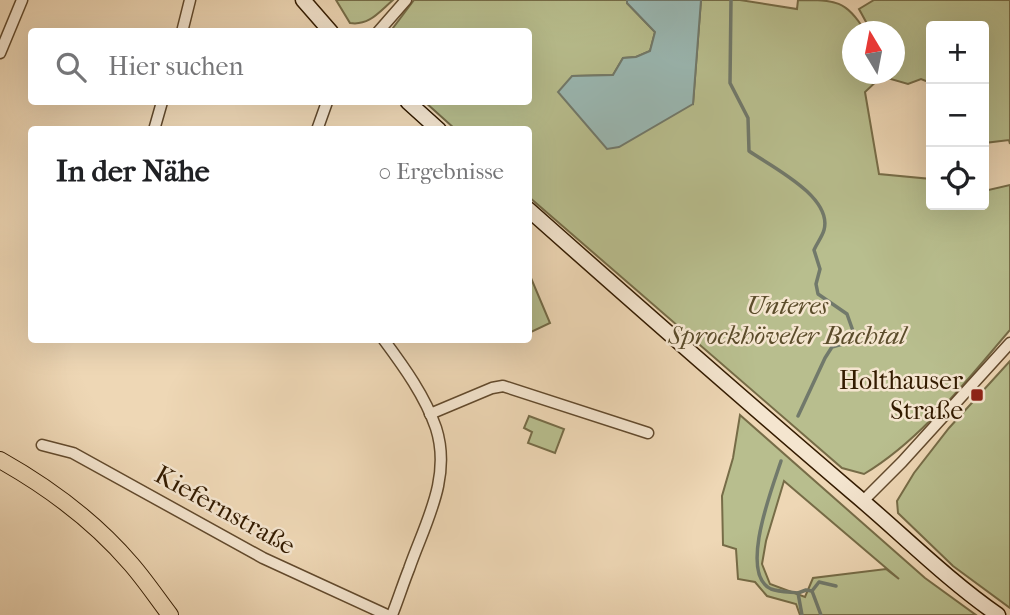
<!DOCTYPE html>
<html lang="de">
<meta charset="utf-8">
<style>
:root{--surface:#fff;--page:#f6f6f6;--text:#202124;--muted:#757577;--line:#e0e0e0}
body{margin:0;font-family:"IM FELL French Canon",serif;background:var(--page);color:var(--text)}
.controls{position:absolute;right:21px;top:21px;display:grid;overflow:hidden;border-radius:7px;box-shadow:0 7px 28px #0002}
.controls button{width:63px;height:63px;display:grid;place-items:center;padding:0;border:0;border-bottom:2px solid var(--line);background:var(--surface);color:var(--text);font:35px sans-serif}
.compass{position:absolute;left:842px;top:21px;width:63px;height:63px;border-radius:50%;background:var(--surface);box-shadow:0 7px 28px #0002;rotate:350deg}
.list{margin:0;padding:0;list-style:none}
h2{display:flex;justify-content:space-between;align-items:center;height:91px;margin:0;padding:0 28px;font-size:30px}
h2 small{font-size:23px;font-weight:400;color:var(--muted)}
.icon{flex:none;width:38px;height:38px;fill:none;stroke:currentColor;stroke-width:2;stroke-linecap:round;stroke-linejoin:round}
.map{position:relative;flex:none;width:1010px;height:615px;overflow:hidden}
.search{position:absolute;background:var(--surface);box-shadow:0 7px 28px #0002;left:28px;top:28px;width:504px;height:77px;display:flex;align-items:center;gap:18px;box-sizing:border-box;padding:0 24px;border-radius:7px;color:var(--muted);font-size:26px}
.panel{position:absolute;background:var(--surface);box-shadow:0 7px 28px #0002;left:28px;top:126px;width:504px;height:217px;border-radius:7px}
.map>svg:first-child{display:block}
.green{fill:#b8be8e;stroke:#766c47;stroke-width:2;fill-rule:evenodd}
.water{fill:#9ab8b3;stroke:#71796b;stroke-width:2}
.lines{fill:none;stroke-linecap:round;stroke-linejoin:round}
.stream{stroke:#71796b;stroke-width:3.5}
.street-casing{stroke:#624a2d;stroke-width:13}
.secondary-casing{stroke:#331b00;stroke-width:17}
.primary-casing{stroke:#331b00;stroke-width:18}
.street{stroke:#f4e5cf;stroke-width:10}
.secondary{stroke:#f4e5cf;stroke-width:14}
.primary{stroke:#eed7b5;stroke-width:16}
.poi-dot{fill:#8f2418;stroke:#f4e5cf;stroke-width:2.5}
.labels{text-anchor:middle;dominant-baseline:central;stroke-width:5;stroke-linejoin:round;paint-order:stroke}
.park-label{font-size:26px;font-style:italic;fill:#5b4c2b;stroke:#f4e5cf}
.poi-label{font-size:26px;fill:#331b00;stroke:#f4e5cf;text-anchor:end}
.street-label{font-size:26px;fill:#331b00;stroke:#f4e5cf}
</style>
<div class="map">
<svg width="1010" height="615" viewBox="0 0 1010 615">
<rect width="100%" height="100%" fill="#eed7b5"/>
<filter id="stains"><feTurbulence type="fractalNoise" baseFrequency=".00286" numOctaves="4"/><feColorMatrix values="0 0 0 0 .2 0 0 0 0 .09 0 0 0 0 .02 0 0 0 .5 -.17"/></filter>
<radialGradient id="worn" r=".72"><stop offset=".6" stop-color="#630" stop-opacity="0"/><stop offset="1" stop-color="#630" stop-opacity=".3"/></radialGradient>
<g class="green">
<path d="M336,0h57c-14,12 -24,26 -43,23z"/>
<path d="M414,0h213v3l28,29 -5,19 -14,6 -13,1 -10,17 -41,1 121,28 8,-104h39l57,9 1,-9c38,0 48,0 67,31l-13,1v42h26l3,3 -16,15 14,82 52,5v26h53v-14l26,-6v145c-43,50 -89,110 -146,144l-22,-6 -313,-271 -1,-67 -73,-1 -30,-27h103v-70h-138z"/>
<path d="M874,0h136v144l-1,-4 -25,3v-117h-53v57l-10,-4 -13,5 -21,-6 -3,-4h10v-42l-23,-1 -12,-22z"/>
<path d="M529,278h2l19,45 -21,10z"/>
<path d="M1010,361v247l-57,-42 -55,-53 -1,-12 17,-28 35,-45z"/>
<path d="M740,415l185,163 51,37h-176l-4,-11 -29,-8 -12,-14 -17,-3 -2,-30 -13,-4 -1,-49 11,-38zM784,481l115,98 -13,-10 -73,9 -8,19 -35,-13 -8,-20 4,-23z"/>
<path d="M529,416l35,13 -9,24 -27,-10 4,-11 -8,-4z"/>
</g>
<path class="water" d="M627,0h74l-8,104 -74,43 -12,2 -49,-57 14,-16 41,-1 10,-17 13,-1 14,-6 5,-19 -28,-29z"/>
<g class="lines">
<g class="stream">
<path d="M731,0l-1,83 18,35 1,33c23,16 84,46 75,79 -2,7 -7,13 -10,20l6,19 -4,15 2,10 29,20 6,17 -7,12 -14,4 -7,11 -27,58"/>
<path d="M781,461c-8,25 -43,113 -10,128 8,3 19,3 27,4l4,22"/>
<path d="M812,591l9,24"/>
<path d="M798,593l8,-3 6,1 7,-9 17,4"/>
</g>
<g class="street-casing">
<g id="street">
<path d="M182,32l8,-32"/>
<path d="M378,32l28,-32"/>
<path d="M0,53l22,-53"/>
<path d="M154,130l8,-28"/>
<path d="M317,130l10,-28"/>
<path d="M384,340c20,27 41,56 52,88 16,50 -11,95 -27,141 -6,15 -11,31 -17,46"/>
<path d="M430,414l62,-26 11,-2 145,47"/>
<path d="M42,445l31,8 190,105 124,57"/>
<path d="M863,501l39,-39 108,-119"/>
</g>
</g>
<g class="secondary-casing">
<g id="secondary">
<path d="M303,0l28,32"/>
<path d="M408,102l31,28"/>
<path d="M528,209c107,95 215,190 324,283 49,41 93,86 146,123"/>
</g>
</g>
<g class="primary-casing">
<path id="primary" d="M0,460c48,27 95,62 131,104 14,16 26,34 39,51"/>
</g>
<use href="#street" class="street"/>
<use href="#secondary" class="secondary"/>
<use href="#primary" class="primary"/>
</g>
<rect class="poi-dot" x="970" y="388" width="14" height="14" rx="3.5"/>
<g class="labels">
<g class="park-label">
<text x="787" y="305">Unteres<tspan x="787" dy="30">Sprockhöveler Bachtal</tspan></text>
</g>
<g class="poi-label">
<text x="963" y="380">Holthauser<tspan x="963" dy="30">Straße</tspan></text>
</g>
<g class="street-label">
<text transform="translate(225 510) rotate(29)">Kiefernstraße</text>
</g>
</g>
<rect width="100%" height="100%" filter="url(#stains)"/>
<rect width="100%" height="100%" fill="url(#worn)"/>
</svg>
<div class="controls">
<button>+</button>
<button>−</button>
<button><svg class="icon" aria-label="locate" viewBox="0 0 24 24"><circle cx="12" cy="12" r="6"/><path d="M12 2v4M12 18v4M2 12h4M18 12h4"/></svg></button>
</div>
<svg class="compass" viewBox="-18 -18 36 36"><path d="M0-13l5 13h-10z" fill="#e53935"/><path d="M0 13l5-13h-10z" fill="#757577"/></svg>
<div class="search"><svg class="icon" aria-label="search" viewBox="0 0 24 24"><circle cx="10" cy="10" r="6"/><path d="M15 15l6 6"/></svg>Hier suchen</div>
<section class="panel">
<h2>In der Nähe<small>0 Ergebnisse</small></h2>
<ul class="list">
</ul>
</section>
</div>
